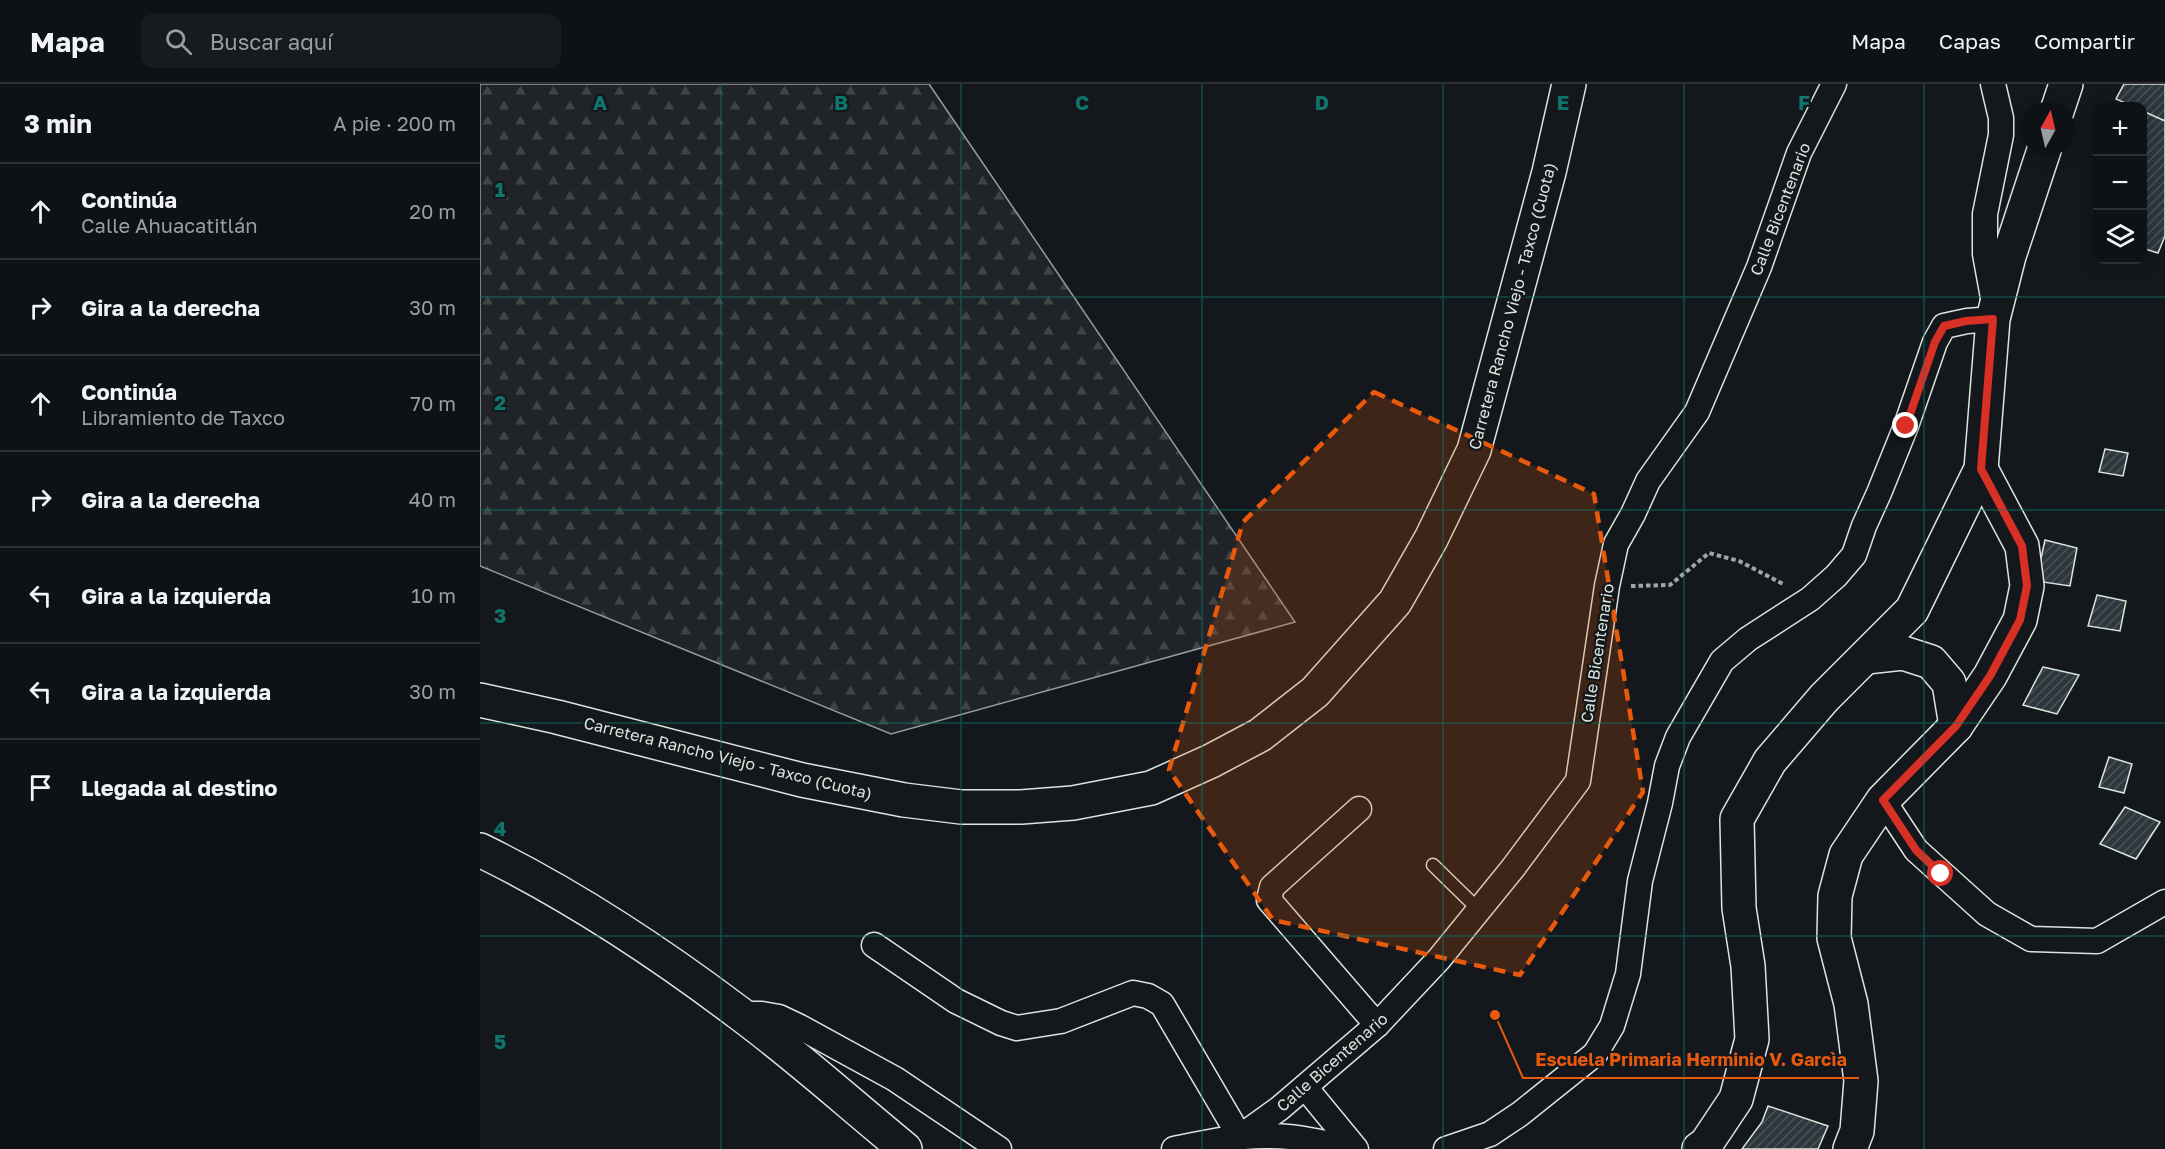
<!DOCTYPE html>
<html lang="es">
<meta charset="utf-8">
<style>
:root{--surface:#0f1215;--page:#181b1e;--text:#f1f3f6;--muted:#9b9ea0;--line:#2f3234}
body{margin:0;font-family:"Golos Text",sans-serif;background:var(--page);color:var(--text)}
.controls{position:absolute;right:18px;top:18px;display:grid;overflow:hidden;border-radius:12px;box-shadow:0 3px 15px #0003}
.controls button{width:54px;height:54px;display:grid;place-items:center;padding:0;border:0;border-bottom:2px solid var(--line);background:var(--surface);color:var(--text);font:30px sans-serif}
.compass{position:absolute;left:1541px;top:18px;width:54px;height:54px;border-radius:50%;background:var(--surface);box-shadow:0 3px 15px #0003;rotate:8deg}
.stop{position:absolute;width:18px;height:18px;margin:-14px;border:4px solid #d93025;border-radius:50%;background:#fff}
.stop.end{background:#d93025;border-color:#fff;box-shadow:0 2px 6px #0008}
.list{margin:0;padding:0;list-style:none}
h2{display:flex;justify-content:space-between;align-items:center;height:78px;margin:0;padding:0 24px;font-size:26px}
h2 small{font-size:20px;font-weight:400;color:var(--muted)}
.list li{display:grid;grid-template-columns:39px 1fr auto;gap:18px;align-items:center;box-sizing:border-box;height:96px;padding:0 24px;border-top:2px solid var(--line)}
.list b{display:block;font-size:22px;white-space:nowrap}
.list p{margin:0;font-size:20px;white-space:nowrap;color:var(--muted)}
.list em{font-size:20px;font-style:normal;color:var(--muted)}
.icon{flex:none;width:33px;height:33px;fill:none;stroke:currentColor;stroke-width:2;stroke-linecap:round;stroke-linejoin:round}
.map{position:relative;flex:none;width:1685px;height:1065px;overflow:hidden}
header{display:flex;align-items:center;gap:36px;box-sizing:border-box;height:84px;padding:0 30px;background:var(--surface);border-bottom:2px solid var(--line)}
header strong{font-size:28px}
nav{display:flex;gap:33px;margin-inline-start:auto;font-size:21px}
.search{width:420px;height:54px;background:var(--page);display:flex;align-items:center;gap:15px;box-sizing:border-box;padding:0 21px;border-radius:12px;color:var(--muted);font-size:22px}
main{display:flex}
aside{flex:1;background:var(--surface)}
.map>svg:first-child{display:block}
.forest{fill:url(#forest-firs);stroke:#939e99;stroke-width:1.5}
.building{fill:url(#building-hatch);stroke:#d8e6dc;stroke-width:1.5}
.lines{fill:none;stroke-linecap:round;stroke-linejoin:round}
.lane-casing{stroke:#d8e6dc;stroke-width:15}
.street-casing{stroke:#d8e6dc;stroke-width:27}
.secondary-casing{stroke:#d8e6dc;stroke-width:36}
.primary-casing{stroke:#d8e6dc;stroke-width:36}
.highway-casing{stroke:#d8e6dc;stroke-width:36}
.path{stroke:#9da8a2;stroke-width:4;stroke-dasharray:4.5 3;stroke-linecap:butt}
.lane{stroke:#14181c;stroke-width:12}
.street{stroke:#14181c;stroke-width:24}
.secondary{stroke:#14181c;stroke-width:33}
.primary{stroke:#14181c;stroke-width:33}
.highway{stroke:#14181c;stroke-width:33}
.route{stroke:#d93025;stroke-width:8}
.marked{fill:#e8590c;fill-opacity:0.2;stroke:#e8590c;stroke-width:4.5;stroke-dasharray:12 8;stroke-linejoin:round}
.grid{fill:none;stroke:#0f766e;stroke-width:1.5;stroke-opacity:0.55}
.labels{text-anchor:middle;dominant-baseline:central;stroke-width:4.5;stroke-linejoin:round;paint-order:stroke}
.street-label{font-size:16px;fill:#d8e6dc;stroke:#14181c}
.grid-label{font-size:20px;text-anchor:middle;font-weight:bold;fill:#0f766e;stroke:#14181c;stroke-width:4.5;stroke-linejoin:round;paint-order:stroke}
.leader{fill:none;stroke:#e8590c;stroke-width:2}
.callout-dot{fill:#e8590c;stroke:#14181c;stroke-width:2}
.callout-label{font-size:18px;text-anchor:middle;font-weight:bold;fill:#e8590c;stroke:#14181c;stroke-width:4.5;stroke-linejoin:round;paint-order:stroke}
</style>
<header>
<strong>Mapa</strong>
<div class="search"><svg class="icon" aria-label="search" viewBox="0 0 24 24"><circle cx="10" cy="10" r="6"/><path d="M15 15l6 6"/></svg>Buscar aquí</div>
<nav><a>Mapa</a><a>Capas</a><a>Compartir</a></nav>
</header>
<main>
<aside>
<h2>3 min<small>A pie · 200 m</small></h2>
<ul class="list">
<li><svg class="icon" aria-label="ahead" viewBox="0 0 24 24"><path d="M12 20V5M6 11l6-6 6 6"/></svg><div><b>Continúa</b><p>Calle Ahuacatitlán</p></div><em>20 m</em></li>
<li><svg class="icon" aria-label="right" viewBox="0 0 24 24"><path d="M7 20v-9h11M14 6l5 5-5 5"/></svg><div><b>Gira a la derecha</b></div><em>30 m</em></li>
<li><svg class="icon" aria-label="ahead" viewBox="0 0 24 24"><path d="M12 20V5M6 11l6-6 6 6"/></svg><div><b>Continúa</b><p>Libramiento de Taxco</p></div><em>70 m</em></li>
<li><svg class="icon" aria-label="right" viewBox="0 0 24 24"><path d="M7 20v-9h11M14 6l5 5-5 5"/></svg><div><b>Gira a la derecha</b></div><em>40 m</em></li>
<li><svg class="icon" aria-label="left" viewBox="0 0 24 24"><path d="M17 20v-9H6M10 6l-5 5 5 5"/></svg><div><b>Gira a la izquierda</b></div><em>10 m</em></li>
<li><svg class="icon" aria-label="left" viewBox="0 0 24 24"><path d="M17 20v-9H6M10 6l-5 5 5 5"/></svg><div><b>Gira a la izquierda</b></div><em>30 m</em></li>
<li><svg class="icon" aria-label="arrive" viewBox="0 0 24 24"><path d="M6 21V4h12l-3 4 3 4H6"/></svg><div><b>Llegada al destino</b></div></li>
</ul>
</aside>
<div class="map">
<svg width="1685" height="1065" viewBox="0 0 1685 1065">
<defs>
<pattern id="forest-firs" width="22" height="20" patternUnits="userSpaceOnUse" patternTransform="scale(1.5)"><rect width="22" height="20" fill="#202428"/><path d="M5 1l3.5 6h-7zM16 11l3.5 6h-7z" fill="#404447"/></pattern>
<pattern id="building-hatch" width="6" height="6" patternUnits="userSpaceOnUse" patternTransform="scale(1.5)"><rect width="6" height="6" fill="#2c363c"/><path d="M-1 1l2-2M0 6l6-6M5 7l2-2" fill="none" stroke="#4a5358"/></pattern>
</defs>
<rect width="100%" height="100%" fill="#14181c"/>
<path class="forest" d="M0,0h449l366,538 -404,112 -411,-168z"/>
<g class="building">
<path d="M1644,0h41v37l-23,-10v-5h-10l-16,-7z"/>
<path d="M1665,28l20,9v115l-7,17 -16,-5v-128z"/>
<path d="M1625,365l23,4 -5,23 -24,-4z"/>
<path d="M1565,456l32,8 -7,38 -34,-5z"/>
<path d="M1617,511l29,6 -6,30 -32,-5z"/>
<path d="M1563,583l36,8 -22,39 -34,-9z"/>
<path d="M1629,673l23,7 -8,29 -25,-6z"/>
<path d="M1645,723l35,15 -24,37 -36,-15z"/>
<path d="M1288,1022l60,20 -10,23h-76l20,-27z"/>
</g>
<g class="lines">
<g class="lane-casing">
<path id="lane" d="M953,781l46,45"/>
</g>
<g class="street-casing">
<g id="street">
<path d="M1513,0l8,34v17l-16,79v40l9,49"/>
<path d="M1403,716l33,50 71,64 44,25 66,2 68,-39"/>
<path d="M879,725l-87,78 -3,13 108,125"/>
<path d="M394,861l82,56 45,22 16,5 44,-7 72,-28 15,3 14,8 78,133"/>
<path d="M260,930h22l17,3 21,10 95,52 104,70"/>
<path d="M825,1003l51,62"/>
<path d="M760,1053l40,-29 97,-83 62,-66 74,-91 65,-87 29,-195 9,-42 17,-30 15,-33 49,-69 62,-145 40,-114 35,-69"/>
<path d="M694,1065c30,-6 60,-13 91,-13 30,-1 59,7 88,13"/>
<path d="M966,1065l44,-15 30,-20 75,-60 17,-28 16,-52 12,-93 20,-78 7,-37 11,-29 44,-76 26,-22 62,-40 26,-23 18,-21 10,-29 15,-33 27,-67 29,-84 9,-16 23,-5 26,-2"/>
</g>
</g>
<g class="secondary-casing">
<g id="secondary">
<path d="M1386,573l37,-4 28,9 18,21 7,43"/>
<path d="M1370,1065l7,-18 4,-50 -10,-77 -17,-66 1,-42 11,-41 37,-55 73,-74 34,-50 30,-56 7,-34 -5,-40 -41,-77"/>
</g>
</g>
<g class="primary-casing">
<g id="primary">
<path d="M1577,27l9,-27"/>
<path d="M0,766c92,45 177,101 259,163 57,42 111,91 166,136"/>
<path d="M1219,1065l7,-5 30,-45 16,-60 -4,-73 -9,-58 -2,-89 33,-58 54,-63 88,-88 69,-141 12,-150 16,-63 36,-109"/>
</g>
</g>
<g class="highway-casing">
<path id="highway" d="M0,616l77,17 245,63 102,20 57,7h60l52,-4 78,-15 60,-27 49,-26 55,-43 80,-90 36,-63 43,-89 75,-278 20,-88"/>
</g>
<path class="path" d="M1151,502l39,-1 39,-32 30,8 46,24"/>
<use href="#lane" class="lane"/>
<use href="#street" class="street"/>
<use href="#secondary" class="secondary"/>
<use href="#primary" class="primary"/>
<use href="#highway" class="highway"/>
</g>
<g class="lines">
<path class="route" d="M1426,342l29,-84 9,-16 22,-5 27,-2 -12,150 41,77 5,40 -7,34 -30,56 -34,50 -73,74 33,50 25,24"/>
</g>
<path class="marked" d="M894,308l220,102 49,298 -123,183 -247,-55 -104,-150 74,-248z"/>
<path class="grid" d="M241,0v1065M481,0v1065M722,0v1065M963,0v1065M1204,0v1065M1444,0v1065M0,213h1685M0,426h1685M0,639h1685M0,852h1685"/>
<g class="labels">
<g class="street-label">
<text transform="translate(1300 125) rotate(-69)">Calle Bicentenario</text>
<text transform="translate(1032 222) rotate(-75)">Carretera Rancho Viejo - Taxco (Cuota)</text>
<text transform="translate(1117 569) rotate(-81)">Calle Bicentenario</text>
<text transform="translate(248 674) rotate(14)">Carretera Rancho Viejo - Taxco (Cuota)</text>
<text transform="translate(852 978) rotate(-41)">Calle Bicentenario</text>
</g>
</g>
<g class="grid-label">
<text x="120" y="26">A</text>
<text x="361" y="26">B</text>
<text x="602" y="26">C</text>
<text x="842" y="26">D</text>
<text x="1083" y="26">E</text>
<text x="1324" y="26">F</text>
<text x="20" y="113">1</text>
<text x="20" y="326">2</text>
<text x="20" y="539">3</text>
<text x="20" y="752">4</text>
<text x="20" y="965">5</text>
</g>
<path class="leader" d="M1015 931L1043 994H1379"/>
<circle class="callout-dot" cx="1015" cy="931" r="6"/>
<g class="callout-label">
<text x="1211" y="982">Escuela Primaria Herminio V. Garcìa</text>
</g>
</svg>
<div class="controls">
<button>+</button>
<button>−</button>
<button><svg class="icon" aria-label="layers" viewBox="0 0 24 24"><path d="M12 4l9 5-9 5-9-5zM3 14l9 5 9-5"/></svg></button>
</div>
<svg class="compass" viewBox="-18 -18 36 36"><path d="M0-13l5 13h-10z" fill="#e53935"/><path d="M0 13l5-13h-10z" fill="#9b9ea0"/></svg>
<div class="stop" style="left:1461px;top:790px"></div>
<div class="stop end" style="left:1426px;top:342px"></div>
</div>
</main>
